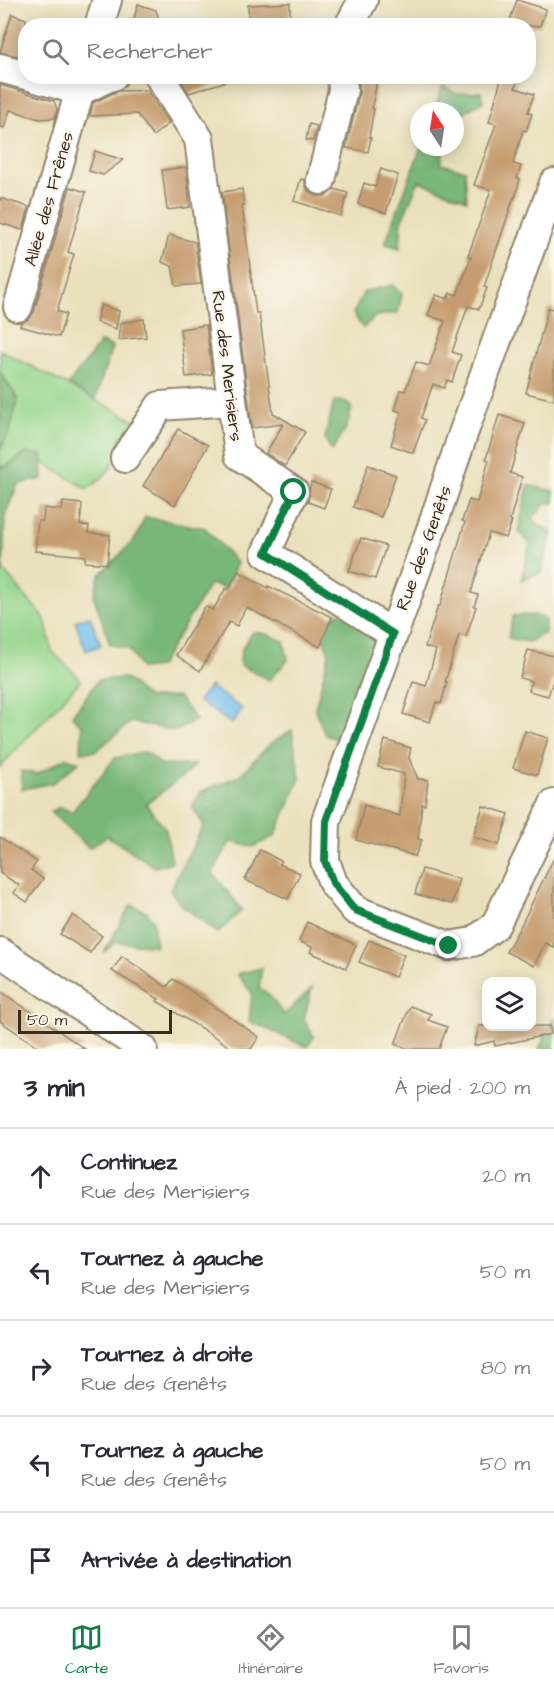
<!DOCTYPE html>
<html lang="fr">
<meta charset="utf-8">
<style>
:root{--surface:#fff;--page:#f2f2f3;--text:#2b2b33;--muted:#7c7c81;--line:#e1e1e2;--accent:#0b8043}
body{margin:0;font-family:"Architects Daughter",sans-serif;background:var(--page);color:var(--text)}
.controls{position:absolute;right:18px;bottom:18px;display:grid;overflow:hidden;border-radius:12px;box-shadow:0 3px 15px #0003}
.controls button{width:54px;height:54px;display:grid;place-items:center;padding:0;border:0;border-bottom:2px solid var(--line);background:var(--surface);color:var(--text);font:30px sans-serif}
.compass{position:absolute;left:410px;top:102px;width:54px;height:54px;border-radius:50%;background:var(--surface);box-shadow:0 3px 15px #0003;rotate:348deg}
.scale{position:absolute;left:18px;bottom:15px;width:154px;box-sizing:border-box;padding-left:6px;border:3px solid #3b2a1e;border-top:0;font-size:16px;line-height:21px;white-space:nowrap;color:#3b2a1e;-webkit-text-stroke:4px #fbf7ec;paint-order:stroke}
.stop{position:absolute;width:18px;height:18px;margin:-14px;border:4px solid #0b8043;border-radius:50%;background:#fff}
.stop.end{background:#0b8043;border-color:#fff;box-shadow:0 2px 6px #0008}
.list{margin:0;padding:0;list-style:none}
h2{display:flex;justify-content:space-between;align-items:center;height:78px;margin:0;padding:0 24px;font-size:26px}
h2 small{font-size:20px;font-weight:400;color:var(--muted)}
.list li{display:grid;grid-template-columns:39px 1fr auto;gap:18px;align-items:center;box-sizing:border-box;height:96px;padding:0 24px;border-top:2px solid var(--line)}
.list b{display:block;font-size:22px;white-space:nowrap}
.list p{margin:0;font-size:20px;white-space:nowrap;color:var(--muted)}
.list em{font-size:20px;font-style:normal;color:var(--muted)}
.icon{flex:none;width:33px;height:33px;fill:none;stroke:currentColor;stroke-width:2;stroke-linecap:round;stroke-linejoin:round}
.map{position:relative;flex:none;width:554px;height:1049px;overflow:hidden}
.search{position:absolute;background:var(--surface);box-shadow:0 3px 15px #0003;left:18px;right:18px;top:18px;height:66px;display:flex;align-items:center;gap:15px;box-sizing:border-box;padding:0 21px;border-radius:24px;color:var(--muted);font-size:22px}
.sheet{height:558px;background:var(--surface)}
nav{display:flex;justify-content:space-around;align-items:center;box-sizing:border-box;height:84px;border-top:2px solid var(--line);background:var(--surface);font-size:16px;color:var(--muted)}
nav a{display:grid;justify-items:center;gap:3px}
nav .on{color:var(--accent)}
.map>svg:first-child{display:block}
.green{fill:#95d68d;stroke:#688056;stroke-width:1.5}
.forest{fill:#78b778;stroke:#5a704b;stroke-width:1.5}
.water{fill:#72c0ed;stroke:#567586;stroke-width:1.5}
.building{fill:#c69d70}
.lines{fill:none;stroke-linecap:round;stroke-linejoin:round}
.minor-casing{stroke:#92856d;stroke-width:32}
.minor{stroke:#fff;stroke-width:28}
.route{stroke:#0b8043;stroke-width:8}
.labels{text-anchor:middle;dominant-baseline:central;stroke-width:4.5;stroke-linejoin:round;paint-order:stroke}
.street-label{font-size:18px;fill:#3b2a1e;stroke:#fbf7ec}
</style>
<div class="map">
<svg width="554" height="1049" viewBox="0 0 554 1049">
<rect width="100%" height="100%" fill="#fbf7ec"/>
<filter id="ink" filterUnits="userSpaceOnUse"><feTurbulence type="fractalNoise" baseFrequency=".0167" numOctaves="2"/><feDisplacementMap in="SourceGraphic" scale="12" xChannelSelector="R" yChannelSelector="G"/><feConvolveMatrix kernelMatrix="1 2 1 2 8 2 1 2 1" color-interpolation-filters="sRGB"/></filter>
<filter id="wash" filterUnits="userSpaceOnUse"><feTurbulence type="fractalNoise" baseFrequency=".008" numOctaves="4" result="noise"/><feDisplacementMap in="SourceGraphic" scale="24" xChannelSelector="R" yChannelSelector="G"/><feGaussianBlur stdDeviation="1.35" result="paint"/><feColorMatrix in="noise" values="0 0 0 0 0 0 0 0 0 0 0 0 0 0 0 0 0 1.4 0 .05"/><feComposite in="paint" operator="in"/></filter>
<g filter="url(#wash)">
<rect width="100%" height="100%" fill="#eae0bc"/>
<g class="green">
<path d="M0,350l136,71c-12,25 -24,54 -49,68l-45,-27 -1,-7 -15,-2 -23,15 -3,-3v-15l10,-20 8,-31 -18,-27z"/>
<path d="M3,570l42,49 7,32 29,29 -81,87v-193z"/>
</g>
<g class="forest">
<path d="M443,86l13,8 25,-2 2,10 -28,15v-6h-21z"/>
<path d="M421,147h23l-3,17 24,6 2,30 -48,-19 -17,38 -2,29 -15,-4z"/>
<path d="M392,285l10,9 -4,19 -22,3 -13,12 -10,-14 11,-22z"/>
<path d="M101,342l11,5 -17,53 -27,-15z"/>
<path d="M0,372l18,27 -8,31 -10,20z"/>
<path d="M334,401l13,1 5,7 -6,19 -14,23 -7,-12z"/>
<path d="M26,453l16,2 1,24 -25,5 -13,31 -2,55 -3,4v-109l4,3z"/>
<path d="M528,485l26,6v12h-8l-14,16 20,14 -11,40 -20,7 9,-36 -12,-13z"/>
<path d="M145,517l60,11 32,35 -11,25 -16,-4 -51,83 -18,2 -12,-20 -19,-5 -16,-47 5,-21 37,-38z"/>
<path d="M338,613l29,11 10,18 -35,99 -17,-6 -10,-26 14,-55 -9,-25z"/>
<path d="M535,615l10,4v14l-16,9 -21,-4 5,-22z"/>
<path d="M253,632l13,2 18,7 4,19 -19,20 -29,-15 1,-15z"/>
<path d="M125,678l23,20 30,-1 18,23 -20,11 -45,-9 -35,29 -15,1 1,-26 -10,-10 26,-36z"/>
<path d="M292,730l8,49 -25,57 -22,11 -23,-5 -17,31 29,37 -24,23 -38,-29 -10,-14 34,-65 -12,-18 8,-15 39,-16 32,-33z"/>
<path d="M146,752l16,13h33l-10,10 -39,29 20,26 6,32 -17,5 -48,-31 -18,12 -39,-36 10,-5 12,5 43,-54z"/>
<path d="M66,758l13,4 -26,21 -31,6 -1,-18 16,3z"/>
<path d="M131,905l15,6 7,9 3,26 -40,-4 -12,10z"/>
<path d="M262,968l-3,20 10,7 15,20 28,-27 -8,31 10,18 -7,10 -58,-26 3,-28 -15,-19z"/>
<path d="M554,1018v31h-15z"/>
</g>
<g class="water">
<path d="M90,616l11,29 -15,6 -11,-30z"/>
<path d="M210,686l32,23 -10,15 -34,-23z"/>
</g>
<g id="blocks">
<g class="building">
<path d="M517,0l29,9 -6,17h-32z"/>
<path d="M290,3v23h-41l-1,-21z"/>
<path d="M138,4l18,6 5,16h-29z"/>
<path d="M12,14l14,5 -1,39 -25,-6z"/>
<path d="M179,76h51v4l-41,13z"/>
<path d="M359,76h19l-6,32 2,1 -5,28 2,1 -3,14 -22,-4 13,-54z"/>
<path d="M502,76h17l-4,12 19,6 -6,18 4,2 -6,17 -3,-1 -10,34 8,2 -4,12 3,1 -5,19 -1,-1 -30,90 3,1 -8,21 -11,-3 -16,46 9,3 -9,27 -5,-2 -3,8 -11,-4 -12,34 4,2 -12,33 -22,-8 10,-33 -6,-2 6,-20 4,1 11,-29 13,4 16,-45 -17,-6 8,-20 12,4 2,-6 7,2 14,-38 -3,-1 23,-66 -17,-5 22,-61 -7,-2z"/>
<path d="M0,85l54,16 3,8 -2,9 -15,1 -30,-9 -6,18 -4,-1z"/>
<path d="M147,90l22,33 -16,13 -16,-22 -47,2 3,-13 20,-10 6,-2z"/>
<path d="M309,124l8,2 -4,15 -7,-1z"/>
<path d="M95,151l28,9 -20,15 -14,-4z"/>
<path d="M186,167l4,40 -23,3 -5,-40z"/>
<path d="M381,169l17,6 -12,38 -28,-9 6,-21 11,4z"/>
<path d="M301,179l4,1v5l4,6 8,5h9l8,-7 14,4 -7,23 -47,-15z"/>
<path d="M70,187l16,5 -18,60 6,2 -17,57 9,3 -7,23 -39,-11 1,-3 9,-5 4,-6z"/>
<path d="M242,189l2,16h-2l14,108h3l14,100 32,19 -20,34 -19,-13 17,-29 -31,4 -30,-236z"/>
<path d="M0,198l29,9 -6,23 -23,-7z"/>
<path d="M169,235l26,7 6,42 -25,2 -4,-20 -10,-4z"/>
<path d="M101,305l18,6 -3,18 -20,-7z"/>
<path d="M548,308l6,1v91l-28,-7z"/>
<path d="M144,319l2,18 -28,3 2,-17z"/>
<path d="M206,325l6,49 -26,3 -6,-48z"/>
<path d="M499,415l26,8 -15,50 12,4 -12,43 2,1 -6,17 -17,-5 -18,60 7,2 -4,11 2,1 -10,30 -7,-2 -14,47h2l-6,22 -5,-2 -6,20 -27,-8 10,-32 13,4 10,-36 -11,-3 13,-41h2l25,-84 -3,-1 7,-21 8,2 12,-42 -3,-1z"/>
<path d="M178,429l30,16 -33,60 -32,-19z"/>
<path d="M368,465l28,10 -15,42 -28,-10z"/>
<path d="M311,482l20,7 -7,19 -16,-6z"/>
<path d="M63,502l19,2 -2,21 9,1 -1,7 22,2 -3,29 -22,-2v-6l-50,-5 3,-30h5l1,-13 18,2z"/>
<path d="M361,538l25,8 -11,33 -26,-8z"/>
<path d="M238,571l30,17v-2l64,31 -12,30 -74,-40 -9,19 -8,-4 -29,49 -24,-16 29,-48 8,3 13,-22 2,2z"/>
<path d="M528,650l26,6v22l-6,18 -19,-5 2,-10 -11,-3z"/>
<path d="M525,731l23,7 -11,37 -24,-7z"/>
<path d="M385,740l26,8 -2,10 9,21 10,1 -3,25 -3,-1 -4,35 4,1 -7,16 -59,-16 8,-35 36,11 4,-42 -26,-7z"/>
<path d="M483,806l26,8 -10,31 -26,-8z"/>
<path d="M0,837l37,25 -6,8 12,9 -16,23 -13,-9 5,-8 -19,-12z"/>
<path d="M260,850l21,11 -2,3 21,9 -12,26 -43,-19z"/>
<path d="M554,858v89l-9,-4 -11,23 -28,-14 13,-23z"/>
<path d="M422,869l37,10 -7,25 -37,-10z"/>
<path d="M73,915l29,21 -12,17 -30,-19z"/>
<path d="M307,922l49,23 -10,23 -36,-16 2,-5 -13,-6z"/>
<path d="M369,940l35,15 -9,22 -36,-15z"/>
<path d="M122,956l45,31 6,-8 86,58 -8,12h-19l-15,-11 -60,-37 2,-2 -47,-28z"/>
<path d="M0,991l24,16 61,42h-44l-41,-28z"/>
<path d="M410,1006l21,8 -3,6 19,7 -8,22h-31l-13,-5z"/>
<path d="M479,1026h71l1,8 -56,12 -1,-5 -20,5z"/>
</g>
</g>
</g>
<g filter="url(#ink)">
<use href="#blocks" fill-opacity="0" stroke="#92856d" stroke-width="1.5"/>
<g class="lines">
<g class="minor-casing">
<g id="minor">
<path d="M99,26l8,-26"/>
<path d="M349,26l14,-26"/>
<path d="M0,68l26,7"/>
<path d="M30,76l50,15 27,-13 6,-2"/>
<path d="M159,76l40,63 40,316 55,37 -28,61 127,81"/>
<path d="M321,180l22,-90 -1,-14"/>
<path d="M554,183l-90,248 -31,93 -107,297 -1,40 8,22 22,27 94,36 24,-4 22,-16 59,-122"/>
<path d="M18,307l66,-231"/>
<path d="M125,458l35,-52 72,-5"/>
<path d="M0,952l143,97"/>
</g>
</g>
<use href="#minor" class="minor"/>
</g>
</g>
<g class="lines" filter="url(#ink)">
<path class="route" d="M294,492l-28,61 127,81 -67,187 -1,40 8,22 22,27 94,36"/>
</g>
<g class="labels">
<g class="street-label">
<text transform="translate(49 199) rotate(-74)">Allée des Frênes</text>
<text transform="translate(227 366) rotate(83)">Rue des Merisiers</text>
<text transform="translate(424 548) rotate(-70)">Rue des Genêts</text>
</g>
</g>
</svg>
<div class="controls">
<button><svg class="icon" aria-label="layers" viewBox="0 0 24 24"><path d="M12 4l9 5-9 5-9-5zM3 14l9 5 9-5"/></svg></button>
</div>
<svg class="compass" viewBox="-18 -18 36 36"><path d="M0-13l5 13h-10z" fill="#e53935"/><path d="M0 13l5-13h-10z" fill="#7c7c81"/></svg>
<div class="scale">50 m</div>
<div class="stop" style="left:294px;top:492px"></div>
<div class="stop end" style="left:449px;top:946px"></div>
<div class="search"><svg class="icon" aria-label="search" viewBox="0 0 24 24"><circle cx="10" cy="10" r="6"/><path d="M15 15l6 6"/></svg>Rechercher</div>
</div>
<section class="sheet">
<h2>3 min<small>À pied · 200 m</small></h2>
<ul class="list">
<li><svg class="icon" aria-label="ahead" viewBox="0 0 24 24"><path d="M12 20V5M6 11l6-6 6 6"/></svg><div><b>Continuez</b><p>Rue des Merisiers</p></div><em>20 m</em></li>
<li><svg class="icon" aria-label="left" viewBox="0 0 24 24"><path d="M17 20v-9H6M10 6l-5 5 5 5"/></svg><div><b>Tournez à gauche</b><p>Rue des Merisiers</p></div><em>50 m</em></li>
<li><svg class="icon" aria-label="right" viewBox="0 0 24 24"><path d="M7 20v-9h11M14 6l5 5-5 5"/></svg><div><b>Tournez à droite</b><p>Rue des Genêts</p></div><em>80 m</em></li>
<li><svg class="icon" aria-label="left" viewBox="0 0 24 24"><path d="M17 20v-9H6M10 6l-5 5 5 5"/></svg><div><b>Tournez à gauche</b><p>Rue des Genêts</p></div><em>50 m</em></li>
<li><svg class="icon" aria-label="arrive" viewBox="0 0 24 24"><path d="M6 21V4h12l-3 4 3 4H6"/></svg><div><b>Arrivée à destination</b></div></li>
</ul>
</section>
<nav>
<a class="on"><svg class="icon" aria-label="map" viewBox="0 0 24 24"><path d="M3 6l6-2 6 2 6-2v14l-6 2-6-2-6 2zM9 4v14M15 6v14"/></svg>Carte</a>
<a><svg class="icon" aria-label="directions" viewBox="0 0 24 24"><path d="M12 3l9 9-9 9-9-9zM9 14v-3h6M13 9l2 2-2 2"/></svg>Itinéraire</a>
<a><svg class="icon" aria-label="saved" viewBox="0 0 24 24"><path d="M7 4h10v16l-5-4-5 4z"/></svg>Favoris</a>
</nav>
